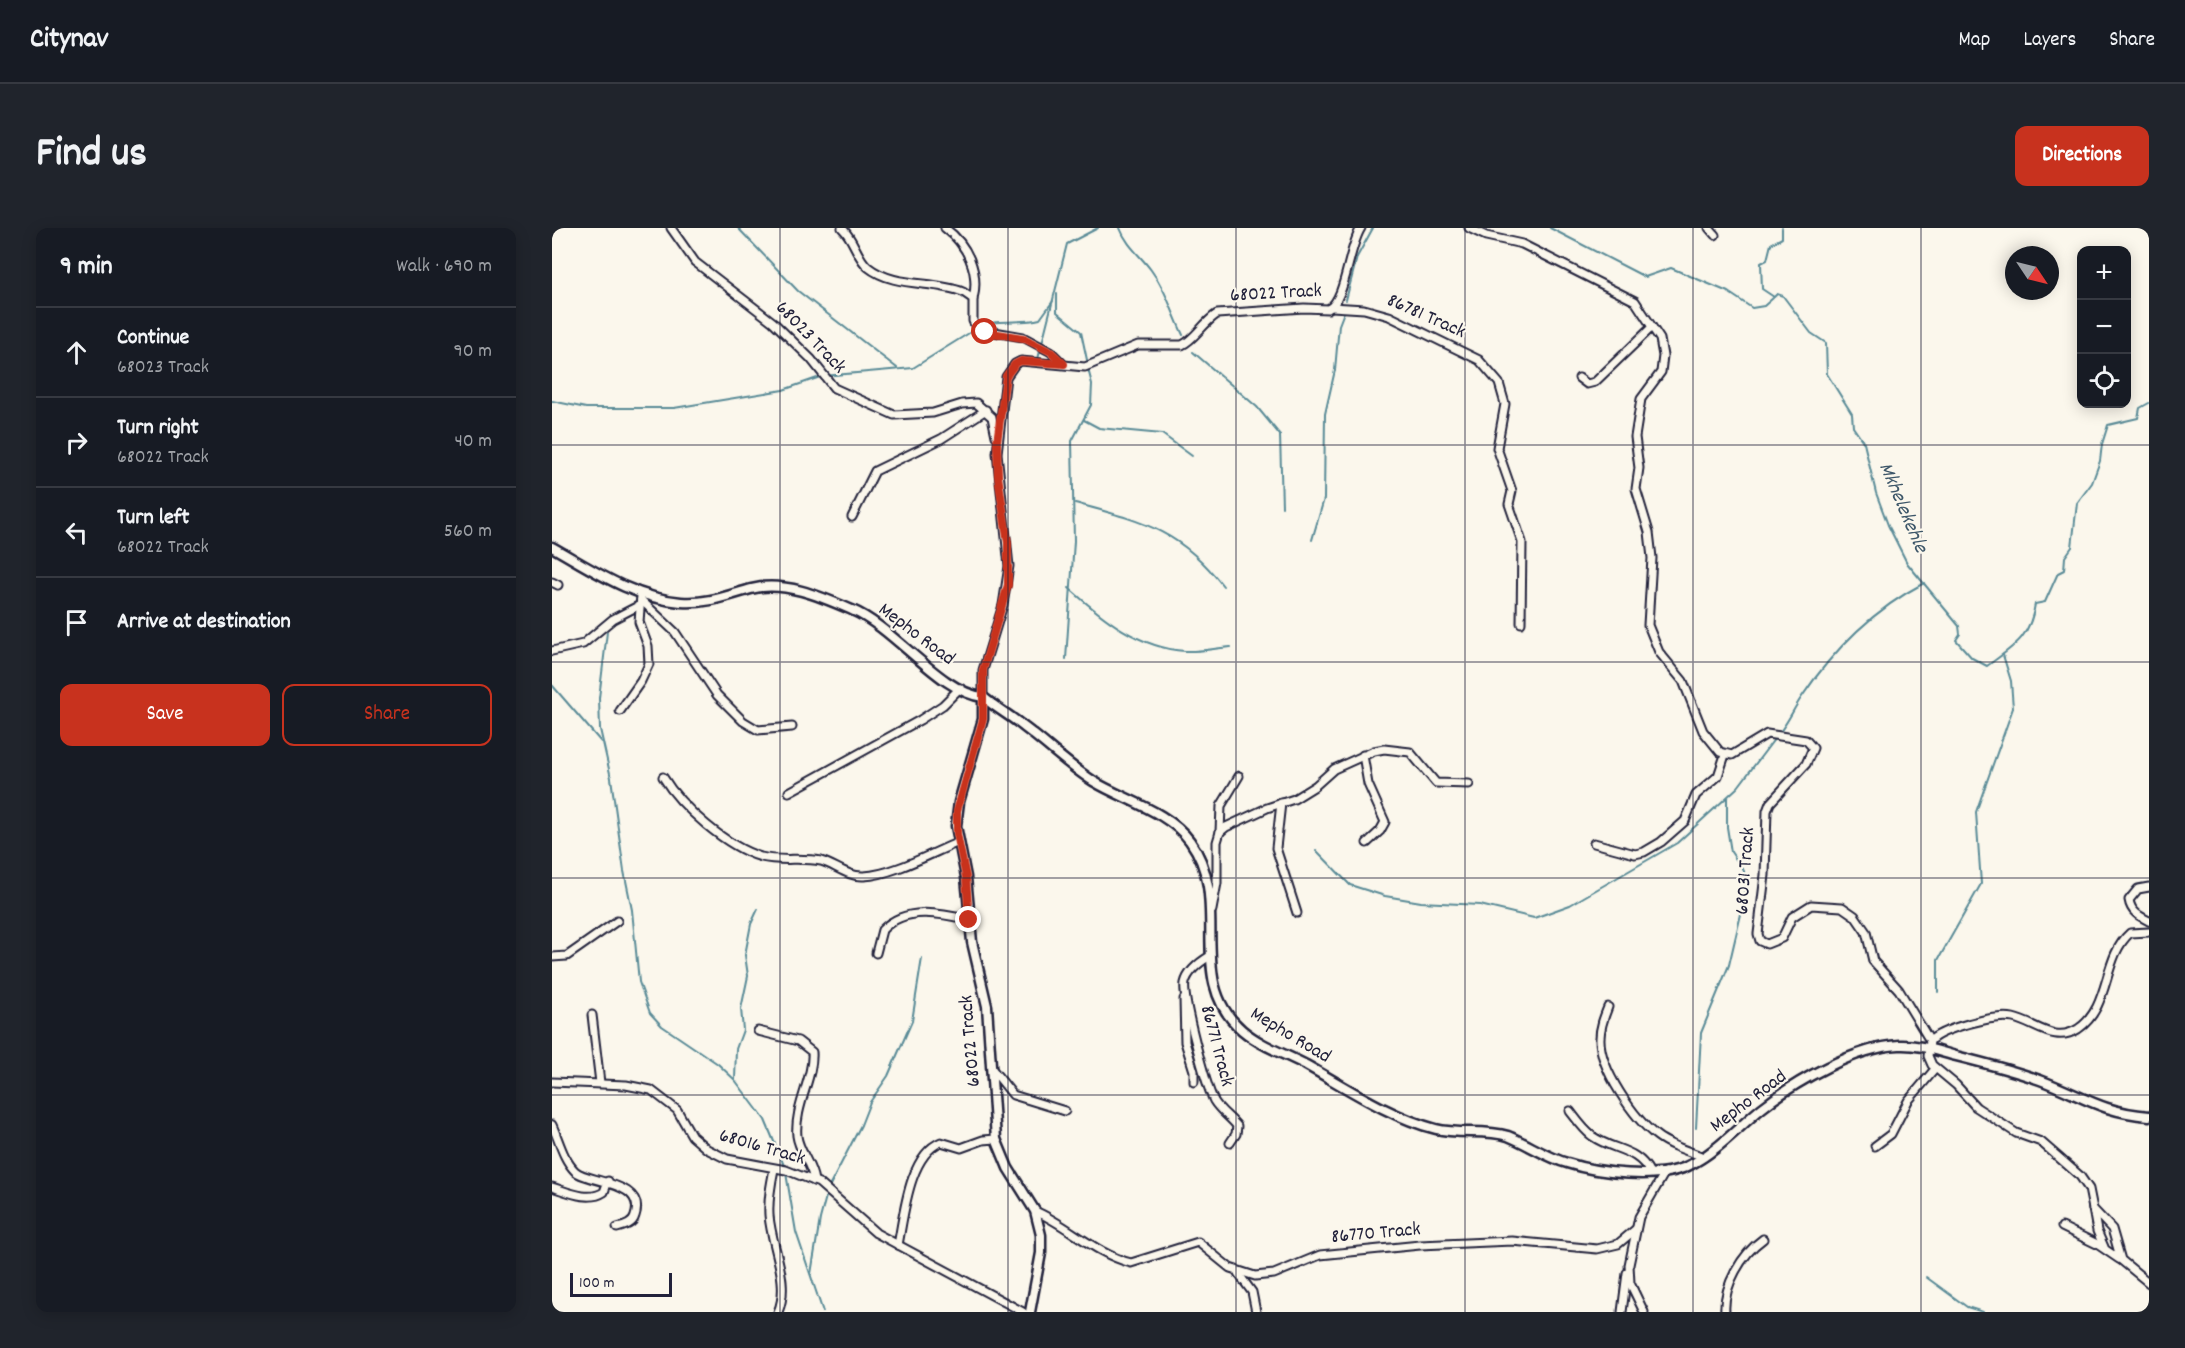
<!DOCTYPE html>
<meta charset="utf-8">
<style>
:root{--surface:#171b24;--page:#20242c;--text:#f1f3f6;--muted:#9ea1a6;--line:#363941;--accent:#c8321e}
body{margin:0;font-family:Dekko,sans-serif;background:var(--page);color:var(--text)}
.controls{position:absolute;right:18px;top:18px;display:grid;overflow:hidden;border-radius:12px;box-shadow:0 3px 15px #0003}
.controls button{width:54px;height:54px;display:grid;place-items:center;padding:0;border:0;border-bottom:2px solid var(--line);background:var(--surface);color:var(--text);font:30px sans-serif}
.compass{position:absolute;left:1453px;top:18px;width:54px;height:54px;border-radius:50%;background:var(--surface);box-shadow:0 3px 15px #0003;rotate:125deg}
.scale{position:absolute;left:18px;bottom:15px;width:102px;box-sizing:border-box;padding-left:6px;border:3px solid #22223b;border-top:0;font-size:16px;line-height:21px;white-space:nowrap;color:#22223b;-webkit-text-stroke:4px #fbf7ec;paint-order:stroke}
.stop{position:absolute;width:18px;height:18px;margin:-14px;border:4px solid #c8321e;border-radius:50%;background:#fff}
.stop.end{background:#c8321e;border-color:#fff;box-shadow:0 2px 6px #0008}
.list{margin:0;padding:0;list-style:none}
h2{display:flex;justify-content:space-between;align-items:center;height:78px;margin:0;padding:0 24px;font-size:26px}
h2 small{font-size:20px;font-weight:400;color:var(--muted)}
.list li{display:grid;grid-template-columns:39px 1fr auto;gap:18px;align-items:center;box-sizing:border-box;height:90px;padding:0 24px;border-top:2px solid var(--line)}
.list b{display:block;font-size:22px;white-space:nowrap}
.list p{margin:0;font-size:20px;white-space:nowrap;color:var(--muted)}
.list em{font-size:20px;font-style:normal;color:var(--muted)}
.actions{display:flex;gap:12px;padding:18px 24px}
.actions a{flex:1;padding:14px 0;border:2px solid var(--accent);border-radius:12px;text-align:center;font-size:21px;color:var(--accent)}
.actions .main{background:var(--accent);color:#fff}
.icon{flex:none;width:33px;height:33px;fill:none;stroke:currentColor;stroke-width:2;stroke-linecap:round;stroke-linejoin:round}
.map{position:relative;flex:none;width:1597px;height:1084px;overflow:hidden;border-radius:12px}
header{display:flex;align-items:center;gap:36px;box-sizing:border-box;height:84px;padding:0 30px;background:var(--surface);border-bottom:2px solid var(--line)}
header strong{font-size:28px}
nav{display:flex;gap:33px;margin-inline-start:auto;font-size:21px}
.intro{display:flex;align-items:center;justify-content:space-between;box-sizing:border-box;height:144px;padding:0 36px}
h1{margin:0;font-size:42px}
.button{padding:15px 27px;border-radius:12px;background:var(--accent);color:#fff;font-size:21px;font-weight:700}
main{display:flex;gap:36px;padding:0 36px}
aside{flex:1;background:var(--surface);border-radius:12px;box-shadow:0 3px 15px #0003}
.map>svg:first-child{display:block}
.lines{fill:none;stroke-linecap:round;stroke-linejoin:round}
.stream{stroke:#5a8b97;stroke-width:2}
.minor-casing{stroke:#22223b;stroke-width:11}
.tertiary-casing{stroke:#22223b;stroke-width:13}
.minor{stroke:#fbf7ec;stroke-width:7}
.tertiary{stroke:#fbf7ec;stroke-width:8}
.route{stroke:#c8321e;stroke-width:8}
.grid{fill:none;stroke:#22223b;stroke-width:1.5;stroke-opacity:0.55}
.labels{text-anchor:middle;dominant-baseline:central;stroke-width:4.5;stroke-linejoin:round;paint-order:stroke}
.street-label{font-size:20px;fill:#22223b;stroke:#fbf7ec}
.water-label{font-size:21px;font-style:italic;fill:#3e5769;stroke:#fbf7ec}
</style>
<header>
<strong>Citynav</strong>
<nav><a>Map</a><a>Layers</a><a>Share</a></nav>
</header>
<div class="intro"><h1>Find us</h1><a class="button">Directions</a></div>
<main>
<aside>
<h2>9 min<small>Walk · 690 m</small></h2>
<ul class="list">
<li><svg class="icon" aria-label="ahead" viewBox="0 0 24 24"><path d="M12 20V5M6 11l6-6 6 6"/></svg><div><b>Continue</b><p>68023 Track</p></div><em>90 m</em></li>
<li><svg class="icon" aria-label="right" viewBox="0 0 24 24"><path d="M7 20v-9h11M14 6l5 5-5 5"/></svg><div><b>Turn right</b><p>68022 Track</p></div><em>40 m</em></li>
<li><svg class="icon" aria-label="left" viewBox="0 0 24 24"><path d="M17 20v-9H6M10 6l-5 5 5 5"/></svg><div><b>Turn left</b><p>68022 Track</p></div><em>560 m</em></li>
<li><svg class="icon" aria-label="arrive" viewBox="0 0 24 24"><path d="M6 21V4h12l-3 4 3 4H6"/></svg><div><b>Arrive at destination</b></div></li>
</ul>
<div class="actions"><a class="main">Save</a><a>Share</a></div>
</aside>
<div class="map">
<svg width="1597" height="1084" viewBox="0 0 1597 1084">
<rect width="100%" height="100%" fill="#fbf7ec"/>
<filter id="ink" filterUnits="userSpaceOnUse"><feTurbulence type="fractalNoise" baseFrequency=".0167" numOctaves="2"/><feDisplacementMap in="SourceGraphic" scale="12" xChannelSelector="R" yChannelSelector="G"/><feConvolveMatrix kernelMatrix="1 2 1 2 8 2 1 2 1" color-interpolation-filters="sRGB"/></filter>
<g filter="url(#ink)">
<g class="lines">
<g class="stream">
<path d="M186,0l60,63 99,77"/>
<path d="M568,0c7,18 20,27 31,42 15,20 21,42 32,65"/>
<path d="M998,0l95,49 26,-9 57,24 24,16 12,-2 9,-8"/>
<path d="M1230,0v10l-11,6 -4,16 -6,3 1,26 12,8 3,-3 6,2 28,37 15,10 1,31 25,40 1,13 11,16 12,50 12,32 19,38 52,63 1,8 -4,6 16,18 15,8c27,-20 43,-28 48,-62l10,-2 13,-29 6,-3 1,-13 7,-10 5,-44 15,-20 8,-22 2,-17 6,-19 30,-7 2,-10 9,-5"/>
<path d="M505,65v19l24,20 6,28"/>
<path d="M794,72l11,-43 16,-29"/>
<path d="M427,99c18,-9 42,-3 61,-8l13,-18"/>
<path d="M641,124l64,55 23,28 2,72"/>
<path d="M486,131l29,-115 31,-16"/>
<path d="M451,149l9,-15"/>
<path d="M0,173l34,7h88l109,-18 40,-14 90,-8 61,-38"/>
<path d="M532,192l15,8 63,6 30,22"/>
<path d="M523,275c65,18 105,26 148,83"/>
<path d="M760,312l12,-41 1,-85 10,-44 4,-45 5,-13"/>
<path d="M517,360c33,30 70,60 116,63 14,1 31,-3 46,-4"/>
<path d="M55,404l-8,66 1,31 11,49 13,93 8,39 7,72 11,31 12,13 56,38 17,16 30,40 20,48"/>
<path d="M514,431l8,-118 -2,-100 19,-36 1,-21 -4,-15"/>
<path d="M0,457l49,57"/>
<path d="M1227,505c9,-11 14,-23 22,-35 32,-48 72,-88 123,-115"/>
<path d="M764,622l34,35 35,11 36,6 59,3 54,13 36,-13 107,-62 61,-56 37,-49"/>
<path d="M1386,764v-32l43,-76 -5,-72 37,-104 -2,-27 -8,-26"/>
<path d="M183,852l1,-31 7,-19 -2,-21 7,-33 -3,-21 6,-31 7,-15"/>
<path d="M1144,900l5,-95 28,-68 16,-68 -1,-26 -13,-19 -4,-25v-29"/>
<path d="M234,945l10,59 27,80"/>
<path d="M259,1046l9,-55 8,-30 33,-64 9,-23 18,-26 24,-55 10,-63"/>
<path d="M1374,1049l41,30 16,5"/>
</g>
<g class="minor-casing">
<g id="minor">
<path d="M119,0l24,34 78,60 38,37 23,29 60,27 39,-2 29,-9 14,-1 16,14 4,19"/>
<path d="M290,0c12,11 15,30 26,39 26,21 65,13 95,25l10,7v22l4,8 46,8 28,15 11,11"/>
<path d="M393,0c22,16 35,44 28,71"/>
<path d="M917,0l17,8 36,8 113,57 25,38 3,17 -2,16 -20,27 -6,38 4,31 -3,21 13,43 3,26 -4,67 11,27 24,29 20,50 17,21 12,3 35,-21 39,6 7,8 -7,16 -36,39 -3,8 -2,64 -7,59 2,7 7,3 15,-6 10,-21 19,-12 31,2 13,9 11,16 7,29 26,29 31,51 -2,15 4,9 24,20 20,22 40,26 25,9 39,34 9,13 4,20 19,20 9,31 28,23"/>
<path d="M1157,0l6,7"/>
<path d="M780,79l32,2 25,7 90,44 20,23 6,21 -8,44 15,43 -3,13 13,38 -1,81"/>
<path d="M1027,150l8,6 8,-2 57,-55"/>
<path d="M300,289l23,-46 66,-32 45,-29"/>
<path d="M0,354l6,3"/>
<path d="M89,372l34,32 42,63 26,26 15,9 34,-3"/>
<path d="M0,423l31,-7 30,-25 27,-14"/>
<path d="M431,469v-27l20,-65 6,-39 -12,-113 9,-76 9,-13 6,-3 64,6 53,-22h44c12,-5 21,-22 35,-31l87,-6 24,1c18,-9 20,-61 33,-81"/>
<path d="M68,483l21,-30 8,-17 -1,-18 -9,-24 2,-26"/>
<path d="M811,527l5,29 17,38 -5,9 -13,12"/>
<path d="M111,549c18,30 64,70 98,80 19,5 40,0 60,4 14,4 27,16 43,15 28,-1 68,-23 95,-34"/>
<path d="M237,564l131,-72 23,-15 17,-17"/>
<path d="M729,575l-5,45 21,65"/>
<path d="M668,604l1,-26 18,-30"/>
<path d="M1042,615l41,11 9,-2 17,-10 24,-21 11,-26 22,-19 7,-21"/>
<path d="M1597,659l-11,2 -9,11c2,12 10,16 20,21"/>
<path d="M660,682l5,-27v-41l3,-10 6,-5 41,-19 27,-9 21,-13 19,-17 40,-18 10,-2 26,3 26,31 33,1"/>
<path d="M324,725l6,-23c23,-24 58,-17 87,-10"/>
<path d="M658,728c-10,6 -22,15 -25,27 -3,15 21,103 29,118 6,10 16,16 23,25l-1,8 -6,9"/>
<path d="M0,729l15,-1 50,-35"/>
<path d="M632,771l1,43 9,29v11"/>
<path d="M1056,779c-4,10 -8,20 -8,31 -1,30 34,81 57,98 13,10 31,15 47,21"/>
<path d="M40,787l8,68"/>
<path d="M206,803l40,10 14,11c2,25 -18,55 -15,84 2,16 15,28 17,45"/>
<path d="M1378,813c11,-12 66,-27 83,-23 23,5 41,26 65,11 33,-22 24,-71 52,-96l19,-1"/>
<path d="M440,841l21,26 52,16"/>
<path d="M0,854l74,3 25,5 26,20 15,26 15,13 20,10 59,11 33,13 57,50 147,79"/>
<path d="M1018,883c7,9 13,18 22,25 21,15 46,12 58,37"/>
<path d="M0,897c7,15 11,34 23,46 12,12 72,10 60,45 -2,8 -10,10 -18,12"/>
<path d="M1323,918l16,-12 17,-33 27,-32"/>
<path d="M222,941c-3,15 -6,30 -5,46 2,31 22,67 9,97"/>
<path d="M0,959c16,5 37,15 52,5l4,-11"/>
<path d="M1541,981l4,22 7,16"/>
<path d="M483,983c33,14 60,43 96,52l67,-21 32,26 25,8 19,-2 46,-19 100,-10 92,-4 85,8 21,-5 18,-15"/>
<path d="M1510,999l35,17 22,15"/>
<path d="M346,1017c6,-30 11,-90 43,-103l20,6 22,-8 13,-1"/>
<path d="M686,1045l14,19 4,20"/>
<path d="M1070,1084l5,-39"/>
<path d="M1092,1084l-14,-29 -1,-18 10,-48 26,-45"/>
<path d="M1173,1084c-2,-26 17,-58 38,-73"/>
</g>
</g>
<g class="tertiary-casing">
<g id="tertiary">
<path d="M0,319c41,23 81,51 129,55 26,2 45,-6 70,-13 33,-9 71,8 101,21 43,18 89,83 131,87 13,11 28,19 41,30 23,17 44,38 69,54 31,19 75,30 97,60 44,61 -7,138 52,189 19,16 43,24 64,35 41,23 84,52 130,64 23,6 49,0 72,7 20,8 38,21 59,27 31,10 91,17 121,3 29,-14 50,-39 74,-58 34,-27 94,-61 137,-63 20,-1 38,6 57,11 28,7 56,14 84,24 43,16 60,32 109,36"/>
<path d="M431,469v22l-24,83 -3,24 10,51 6,65 15,64 9,133 12,29 27,43 6,24v18l-11,59"/>
</g>
</g>
<use href="#minor" class="minor"/>
<use href="#tertiary" class="tertiary"/>
</g>
</g>
<g class="lines" filter="url(#ink)">
<path class="route" d="M417,692l-3,-43 -9,-43v-23l26,-92v-49l25,-85v-42l-10,-67 -1,-34 9,-66 9,-12 6,-3 43,3 -13,-12 -28,-14 -38,-6"/>
</g>
<path class="grid" d="M228,0v1084M456,0v1084M684,0v1084M913,0v1084M1141,0v1084M1369,0v1084M0,217h1597M0,434h1597M0,650h1597M0,867h1597"/>
<g class="labels">
<g class="street-label">
<text transform="translate(724 66) rotate(-3)">68022 Track</text>
<text transform="translate(874 89) rotate(24)">86781 Track</text>
<text transform="translate(258 110) rotate(46)">68023 Track</text>
<text transform="translate(364 407) rotate(37)">Mepho Road</text>
<text transform="translate(1194 643) rotate(-86)">68031 Track</text>
<text transform="translate(738 808) rotate(31)">Mepho Road</text>
<text transform="translate(419 813) rotate(-95)">68022 Track</text>
<text transform="translate(664 818) rotate(75)">86771 Track</text>
<text transform="translate(1197 874) rotate(-37)">Mepho Road</text>
<text transform="translate(210 920) rotate(16)">68016 Track</text>
<text transform="translate(824 1006) rotate(-5)">86770 Track</text>
</g>
<g class="water-label">
<text transform="translate(1350 280) rotate(67)">Mkhelekehle</text>
</g>
</g>
</svg>
<div class="controls">
<button>+</button>
<button>−</button>
<button><svg class="icon" aria-label="locate" viewBox="0 0 24 24"><circle cx="12" cy="12" r="6"/><path d="M12 2v4M12 18v4M2 12h4M18 12h4"/></svg></button>
</div>
<svg class="compass" viewBox="-18 -18 36 36"><path d="M0-13l5 13h-10z" fill="#e53935"/><path d="M0 13l5-13h-10z" fill="#9ea1a6"/></svg>
<div class="scale">100 m</div>
<div class="stop" style="left:433px;top:104px"></div>
<div class="stop end" style="left:417px;top:692px"></div>
</div>
</main>
